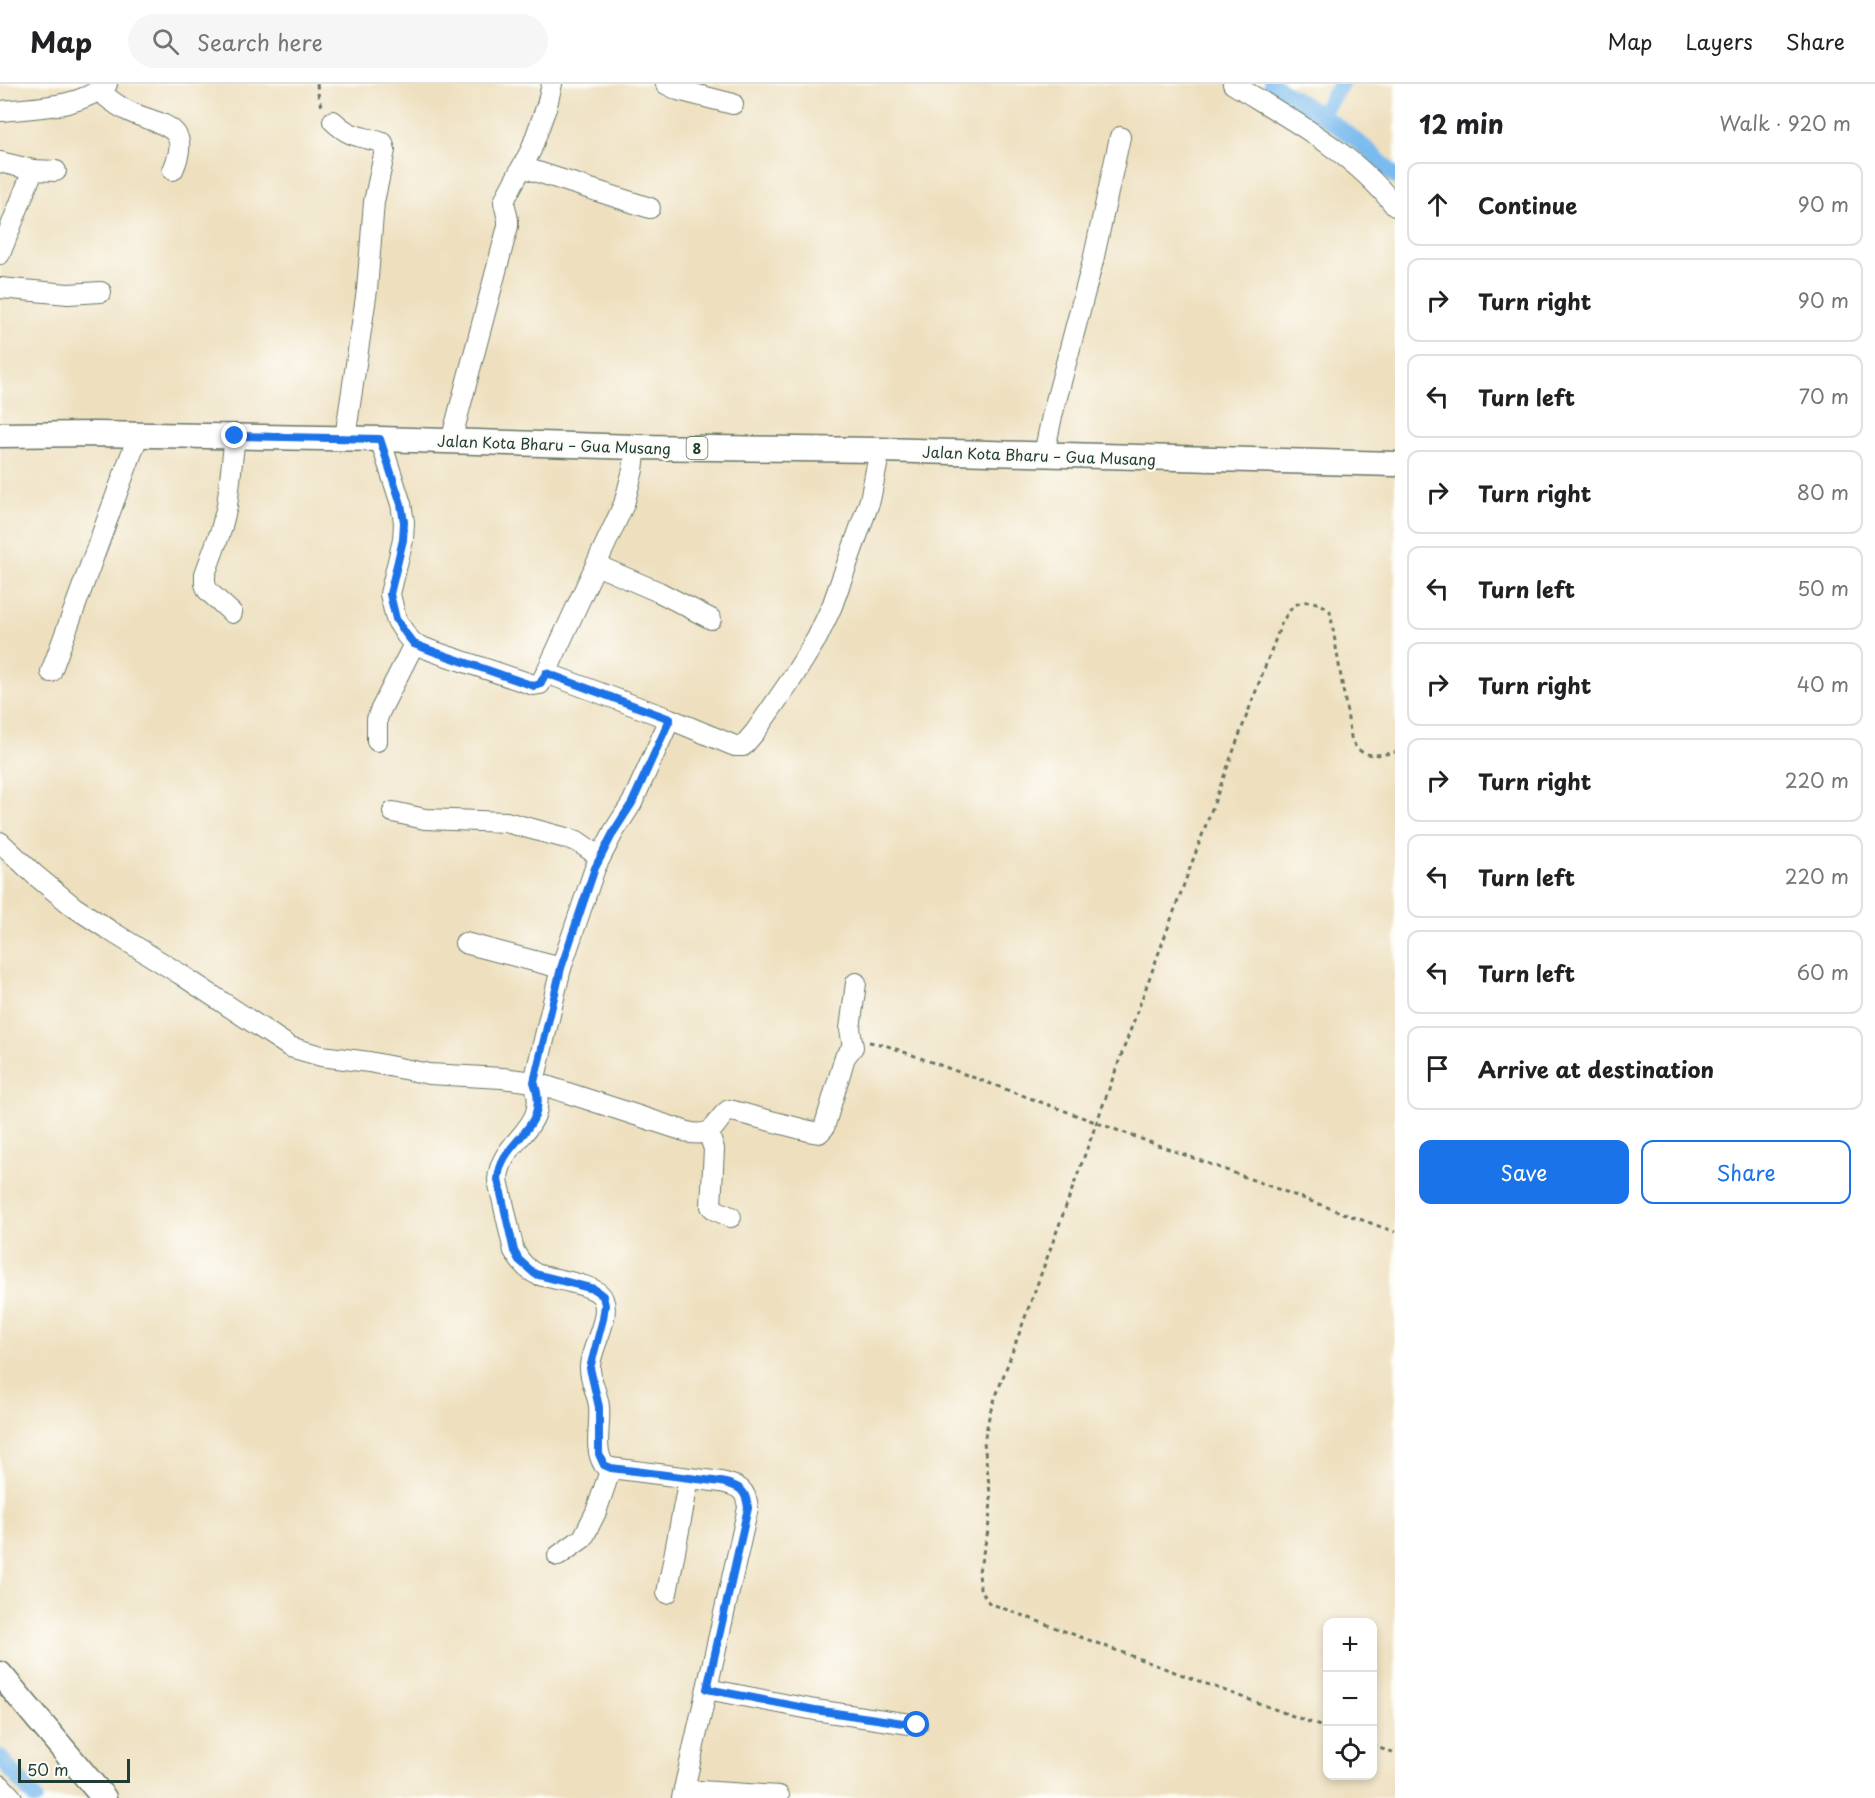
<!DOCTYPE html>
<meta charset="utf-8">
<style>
:root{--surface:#fff;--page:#f6f6f6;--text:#202124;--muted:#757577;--line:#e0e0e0;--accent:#1a73e8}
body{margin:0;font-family:"Playpen Sans",sans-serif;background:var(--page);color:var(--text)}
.controls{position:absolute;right:18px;bottom:18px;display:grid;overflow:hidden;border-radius:12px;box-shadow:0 3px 9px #0003}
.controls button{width:54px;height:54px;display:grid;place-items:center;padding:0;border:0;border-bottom:2px solid var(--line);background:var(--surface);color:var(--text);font:30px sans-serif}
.scale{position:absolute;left:18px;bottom:15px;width:112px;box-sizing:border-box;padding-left:6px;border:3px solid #1f3d34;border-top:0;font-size:16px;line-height:21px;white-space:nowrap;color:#1f3d34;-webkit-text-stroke:4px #fdfcf7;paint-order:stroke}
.stop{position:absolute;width:18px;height:18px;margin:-14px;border:4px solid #1a73e8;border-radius:50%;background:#fff}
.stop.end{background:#1a73e8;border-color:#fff;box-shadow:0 2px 6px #0008}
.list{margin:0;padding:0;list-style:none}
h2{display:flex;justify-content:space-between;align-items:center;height:78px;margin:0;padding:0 24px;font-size:26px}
h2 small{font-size:20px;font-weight:400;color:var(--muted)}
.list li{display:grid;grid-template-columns:39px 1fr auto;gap:18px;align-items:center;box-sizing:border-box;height:84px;margin:0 12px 12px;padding:0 12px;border:2px solid var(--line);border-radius:12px}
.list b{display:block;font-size:22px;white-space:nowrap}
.list em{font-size:20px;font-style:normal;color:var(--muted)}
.actions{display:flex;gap:12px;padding:18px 24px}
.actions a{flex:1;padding:14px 0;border:2px solid var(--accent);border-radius:12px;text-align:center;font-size:21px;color:var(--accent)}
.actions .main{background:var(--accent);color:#fff}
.icon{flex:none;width:33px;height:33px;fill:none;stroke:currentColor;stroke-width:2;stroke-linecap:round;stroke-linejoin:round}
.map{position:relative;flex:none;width:1395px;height:1714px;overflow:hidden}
header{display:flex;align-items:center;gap:36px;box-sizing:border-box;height:84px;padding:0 30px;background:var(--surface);border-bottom:2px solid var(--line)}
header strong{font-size:28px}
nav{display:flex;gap:33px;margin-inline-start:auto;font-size:21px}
.search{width:420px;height:54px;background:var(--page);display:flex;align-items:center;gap:15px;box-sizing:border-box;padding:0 21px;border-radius:33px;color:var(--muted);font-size:22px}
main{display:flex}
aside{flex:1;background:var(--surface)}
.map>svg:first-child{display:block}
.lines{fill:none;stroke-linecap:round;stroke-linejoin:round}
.canal{stroke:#7abbef;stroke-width:16}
.minor-casing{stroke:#677665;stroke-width:22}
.major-casing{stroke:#677665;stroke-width:27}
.path{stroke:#677665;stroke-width:3;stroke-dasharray:4.5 4.5;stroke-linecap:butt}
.minor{stroke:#fff;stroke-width:20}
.major{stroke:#fff;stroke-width:24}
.route{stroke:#1a73e8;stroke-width:8}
.labels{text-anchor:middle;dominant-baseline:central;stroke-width:5;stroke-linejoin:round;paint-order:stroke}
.shield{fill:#fdfcf7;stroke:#62766e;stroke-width:1.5}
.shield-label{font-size:14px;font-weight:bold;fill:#1f3d34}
.street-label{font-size:15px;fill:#1f3d34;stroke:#fdfcf7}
</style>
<header>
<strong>Map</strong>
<div class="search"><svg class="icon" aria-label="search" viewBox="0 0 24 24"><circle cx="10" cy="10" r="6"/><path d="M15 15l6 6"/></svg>Search here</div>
<nav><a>Map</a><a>Layers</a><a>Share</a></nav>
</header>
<main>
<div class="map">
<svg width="1395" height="1714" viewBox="0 0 1395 1714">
<rect width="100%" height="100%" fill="#fdfcf7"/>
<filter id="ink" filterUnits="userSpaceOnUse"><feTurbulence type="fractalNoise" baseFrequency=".0167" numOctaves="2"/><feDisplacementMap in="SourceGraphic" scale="12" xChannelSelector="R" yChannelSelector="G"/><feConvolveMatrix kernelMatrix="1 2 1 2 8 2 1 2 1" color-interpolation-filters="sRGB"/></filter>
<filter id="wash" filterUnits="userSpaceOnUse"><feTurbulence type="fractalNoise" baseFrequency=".008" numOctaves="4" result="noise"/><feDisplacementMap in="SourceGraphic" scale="24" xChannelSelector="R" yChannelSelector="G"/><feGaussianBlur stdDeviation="1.35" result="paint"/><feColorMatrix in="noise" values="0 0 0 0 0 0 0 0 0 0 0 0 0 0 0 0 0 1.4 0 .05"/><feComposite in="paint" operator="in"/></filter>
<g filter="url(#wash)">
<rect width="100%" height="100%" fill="#eee0bf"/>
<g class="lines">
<g class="canal">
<path d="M1271,0c44,27 90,53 124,93"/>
<path d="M1321,30l20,-30"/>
<path d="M0,1673l35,41"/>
</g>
</g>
</g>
<g filter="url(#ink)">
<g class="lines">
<g class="minor-casing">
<g id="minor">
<path d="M666,0l12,6 55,14"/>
<path d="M1233,0c57,35 120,68 162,122"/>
<path d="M99,7c9,7 17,14 27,19 30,16 69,11 47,60"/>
<path d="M0,27c36,-4 78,-2 107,-27"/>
<path d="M333,37c19,18 27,14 50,22l2,7 -11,52 -7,88 -22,148"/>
<path d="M0,78l33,8 23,1"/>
<path d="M522,83l128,41"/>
<path d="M0,170l33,-84"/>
<path d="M0,204l68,6 33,-2"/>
<path d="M380,355l21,65 3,18 -1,18 -13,54 6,25 10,16 8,9 21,8 99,33 6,-1 6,-11 78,-169 9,-34 3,-23"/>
<path d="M451,357l57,-215v-6l-4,-18 3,-7 24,-45 16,-45 5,-21"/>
<path d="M1044,370l8,-38 41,-155 27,-124"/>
<path d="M596,481l63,27 52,27"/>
<path d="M232,529l-24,-22 -3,-7v-10l16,-44 6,-24 8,-70"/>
<path d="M51,588l87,-236"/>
<path d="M546,589l124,46 65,27h8l12,-14 38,-55 24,-39 15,-32 38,-106 10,-50"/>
<path d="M670,635l-38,84 -18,28 -19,37 -34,100 -27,114c18,48 -34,56 -36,98l16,71c5,9 12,18 22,23 16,6 61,9 67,25 8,19 -12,48 -13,67 -1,14 8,27 9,41 2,19 -6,41 5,58l7,3 110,14c18,4 25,7 27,26l-66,290"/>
<path d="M377,657v-22l3,-8 34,-67"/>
<path d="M393,728l32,7 81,3 71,19 23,16"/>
<path d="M0,758l35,33 39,32 35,23 71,44 110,73 31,9 48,6 60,12 73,4 32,4 157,51c28,3 21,-11 38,-23l84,22 6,1 5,-5 21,-71 8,-10 -3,-18 6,-46"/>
<path d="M465,859l96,25"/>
<path d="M708,1048l6,17 -3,57 4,4 16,7"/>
<path d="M558,1472l25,-18 13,-26 15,-44"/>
<path d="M667,1509l22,-115"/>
<path d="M707,1605l108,21 102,15"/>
<path d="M0,1701l12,13"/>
<path d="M684,1706l95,6"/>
</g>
</g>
<g class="major-casing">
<g id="major">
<path d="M0,351l96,-1 284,5 256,8 244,3 515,14"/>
<path d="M0,1590l104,124"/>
</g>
</g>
<g class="path">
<path d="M317,0l2,16 4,8"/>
<path d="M869,958l16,3 510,187"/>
<path d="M1328,1645l-339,-126 -9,-15 -1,-17 9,-40 3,-29 -7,-60 6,-30c98,-263 192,-527 292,-790 3,-4 7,-12 12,-16 10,-8 28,-4 36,5l21,126c7,22 25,19 44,15"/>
<path d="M1372,1661l23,9"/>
</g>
<use href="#minor" class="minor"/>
<use href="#major" class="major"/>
</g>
</g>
<g class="lines" filter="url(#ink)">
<path class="route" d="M235,352l145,3 21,65 3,18 -1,18 -13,54 6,25 10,15 8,10 21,8 99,34 6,-2 6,-11 124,46 -38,84 -18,28 -19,37 -34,100 -27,114c18,49 -34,56 -36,98l16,71 5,9 16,14 59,15 9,7 2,9 -2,14 -13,49 9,39v47l5,11 7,3 110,14c18,4 25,7 27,26l-41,181 108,21 102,15"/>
</g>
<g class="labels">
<rect class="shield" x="686.5" y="353" width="21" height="22" rx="4.5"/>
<g class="shield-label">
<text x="697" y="364">8</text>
</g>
<g class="street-label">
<text transform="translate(554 360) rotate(2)">Jalan Kota Bharu – Gua Musang</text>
<text transform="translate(1039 371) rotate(2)">Jalan Kota Bharu – Gua Musang</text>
</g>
</g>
</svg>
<div class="controls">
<button>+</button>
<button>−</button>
<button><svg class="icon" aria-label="locate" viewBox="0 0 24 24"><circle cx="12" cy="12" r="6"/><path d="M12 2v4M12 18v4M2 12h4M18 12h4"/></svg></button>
</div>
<div class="scale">50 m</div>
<div class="stop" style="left:917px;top:1641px"></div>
<div class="stop end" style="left:235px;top:352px"></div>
</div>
<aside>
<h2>12 min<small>Walk · 920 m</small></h2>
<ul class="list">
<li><svg class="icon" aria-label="ahead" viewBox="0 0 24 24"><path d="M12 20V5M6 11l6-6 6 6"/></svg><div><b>Continue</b></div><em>90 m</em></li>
<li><svg class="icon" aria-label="right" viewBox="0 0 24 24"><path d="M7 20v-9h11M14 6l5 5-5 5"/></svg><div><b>Turn right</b></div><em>90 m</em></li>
<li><svg class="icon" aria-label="left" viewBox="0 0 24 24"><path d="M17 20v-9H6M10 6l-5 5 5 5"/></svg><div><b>Turn left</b></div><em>70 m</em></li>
<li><svg class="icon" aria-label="right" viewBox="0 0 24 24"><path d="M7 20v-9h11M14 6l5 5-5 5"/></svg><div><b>Turn right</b></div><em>80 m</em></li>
<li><svg class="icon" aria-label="left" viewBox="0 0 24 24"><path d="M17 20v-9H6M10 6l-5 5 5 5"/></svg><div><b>Turn left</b></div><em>50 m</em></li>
<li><svg class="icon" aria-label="right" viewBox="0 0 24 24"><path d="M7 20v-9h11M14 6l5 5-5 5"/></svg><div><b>Turn right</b></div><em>40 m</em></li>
<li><svg class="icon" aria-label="right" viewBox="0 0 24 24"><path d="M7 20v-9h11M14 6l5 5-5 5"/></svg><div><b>Turn right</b></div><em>220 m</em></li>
<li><svg class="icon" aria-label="left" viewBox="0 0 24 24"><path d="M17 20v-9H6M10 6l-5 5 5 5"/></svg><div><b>Turn left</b></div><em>220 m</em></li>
<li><svg class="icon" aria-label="left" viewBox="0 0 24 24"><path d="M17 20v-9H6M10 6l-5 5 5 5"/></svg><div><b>Turn left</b></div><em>60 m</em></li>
<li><svg class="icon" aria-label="arrive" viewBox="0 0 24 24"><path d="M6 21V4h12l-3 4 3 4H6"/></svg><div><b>Arrive at destination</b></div></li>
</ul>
<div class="actions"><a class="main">Save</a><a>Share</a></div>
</aside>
</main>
